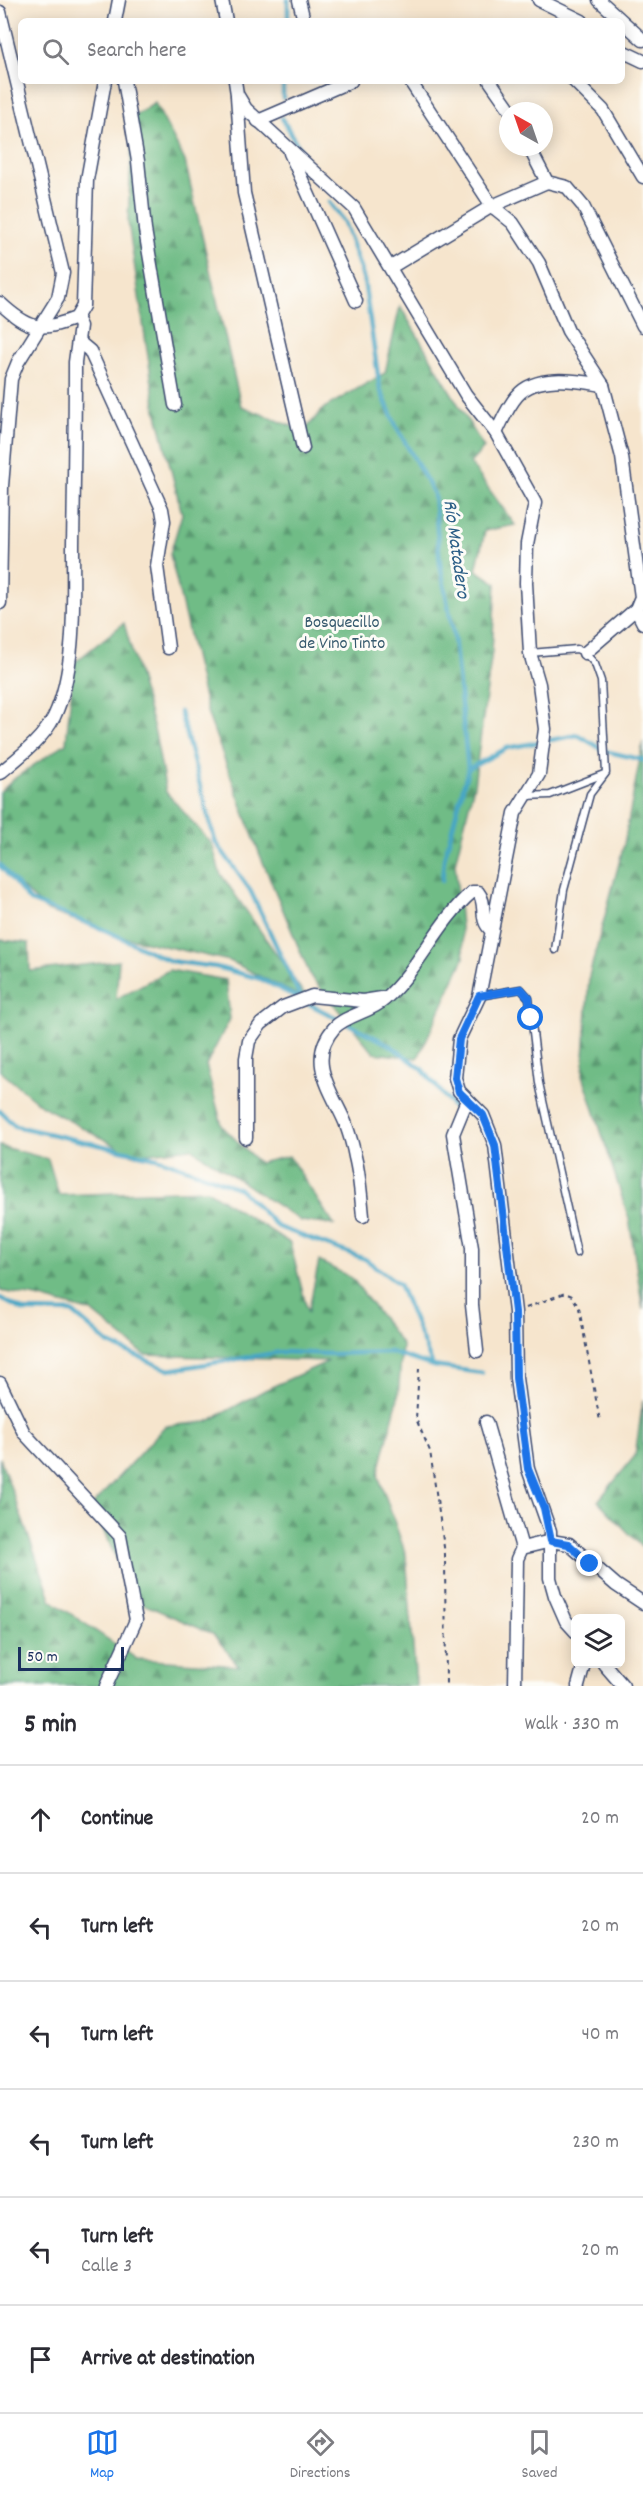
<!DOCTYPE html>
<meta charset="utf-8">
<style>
:root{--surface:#fff;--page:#f7f7f7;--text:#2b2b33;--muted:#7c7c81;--line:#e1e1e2;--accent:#1a73e8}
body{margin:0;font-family:Dekko,sans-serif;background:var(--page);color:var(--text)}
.controls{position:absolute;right:18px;bottom:18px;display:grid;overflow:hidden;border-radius:9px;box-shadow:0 3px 15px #0003}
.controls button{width:54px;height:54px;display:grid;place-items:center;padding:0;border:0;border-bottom:2px solid var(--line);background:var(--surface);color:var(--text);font:30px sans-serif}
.compass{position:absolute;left:499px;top:102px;width:54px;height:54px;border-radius:50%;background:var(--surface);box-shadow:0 3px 15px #0003;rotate:320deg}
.scale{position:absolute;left:18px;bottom:15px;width:106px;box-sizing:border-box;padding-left:6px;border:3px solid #1b2f5e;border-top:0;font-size:16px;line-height:21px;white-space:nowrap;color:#1b2f5e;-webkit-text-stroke:4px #fdfcf7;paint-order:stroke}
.stop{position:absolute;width:18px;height:18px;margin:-14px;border:4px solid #1a73e8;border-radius:50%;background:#fff}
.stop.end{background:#1a73e8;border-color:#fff;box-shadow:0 2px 6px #0008}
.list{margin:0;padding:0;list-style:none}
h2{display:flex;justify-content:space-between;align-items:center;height:78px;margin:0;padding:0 24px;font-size:26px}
h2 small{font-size:20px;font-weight:400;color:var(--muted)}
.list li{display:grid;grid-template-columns:39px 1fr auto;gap:18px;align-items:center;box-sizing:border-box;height:108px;padding:0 24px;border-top:2px solid var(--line)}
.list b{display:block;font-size:22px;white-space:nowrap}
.list p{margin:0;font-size:20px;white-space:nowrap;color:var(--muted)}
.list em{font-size:20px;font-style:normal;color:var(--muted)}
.icon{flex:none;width:33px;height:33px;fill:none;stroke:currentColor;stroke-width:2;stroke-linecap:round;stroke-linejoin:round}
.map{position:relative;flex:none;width:643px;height:1686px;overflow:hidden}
.search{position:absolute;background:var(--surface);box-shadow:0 3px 15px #0003;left:18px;right:18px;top:18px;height:66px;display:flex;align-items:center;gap:15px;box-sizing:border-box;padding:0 21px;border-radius:9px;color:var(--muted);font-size:22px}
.sheet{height:726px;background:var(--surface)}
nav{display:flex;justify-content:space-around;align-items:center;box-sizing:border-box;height:84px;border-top:2px solid var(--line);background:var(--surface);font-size:16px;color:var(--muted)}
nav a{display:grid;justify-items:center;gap:3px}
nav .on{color:var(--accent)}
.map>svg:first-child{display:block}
.forest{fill:url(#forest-firs);stroke:#457672;stroke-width:1.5}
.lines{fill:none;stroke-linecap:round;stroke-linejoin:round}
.stream{stroke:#46a6c5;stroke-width:4.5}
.service-casing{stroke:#3c4a6f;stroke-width:9}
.minor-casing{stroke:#3c4a6f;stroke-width:15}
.path{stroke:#3c4a6f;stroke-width:2;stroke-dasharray:4.5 4.5;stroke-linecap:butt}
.service{stroke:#fff;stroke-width:6}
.minor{stroke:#fff;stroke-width:12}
.route{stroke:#1a73e8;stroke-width:8}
.labels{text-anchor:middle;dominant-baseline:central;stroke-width:6;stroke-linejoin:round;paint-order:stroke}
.park-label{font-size:18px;fill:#375a6e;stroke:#fdfcf7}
.water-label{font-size:20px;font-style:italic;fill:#2c5f87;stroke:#fdfcf7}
</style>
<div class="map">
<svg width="643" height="1686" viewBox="0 0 643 1686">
<defs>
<pattern id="forest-firs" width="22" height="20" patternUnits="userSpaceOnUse" patternTransform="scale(1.5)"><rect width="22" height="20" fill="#6fbc86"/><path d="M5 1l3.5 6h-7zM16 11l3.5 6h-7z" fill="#5a9971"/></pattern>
</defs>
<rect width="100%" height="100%" fill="#fdfcf7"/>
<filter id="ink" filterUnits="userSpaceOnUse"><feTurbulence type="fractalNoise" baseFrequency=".0167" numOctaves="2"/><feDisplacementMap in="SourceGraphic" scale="12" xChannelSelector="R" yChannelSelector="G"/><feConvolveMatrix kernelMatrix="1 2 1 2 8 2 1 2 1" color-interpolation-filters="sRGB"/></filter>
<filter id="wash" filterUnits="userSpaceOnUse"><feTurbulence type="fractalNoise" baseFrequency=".008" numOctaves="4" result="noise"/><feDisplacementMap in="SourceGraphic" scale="24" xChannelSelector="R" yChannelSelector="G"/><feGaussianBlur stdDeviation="1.35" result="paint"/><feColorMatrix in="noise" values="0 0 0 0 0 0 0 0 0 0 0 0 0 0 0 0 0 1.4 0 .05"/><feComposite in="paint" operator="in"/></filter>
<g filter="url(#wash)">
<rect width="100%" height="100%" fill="#f6e5cd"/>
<g class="forest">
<path d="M155,103l30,58 56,245 63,25 20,-23 61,-35 15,-67 84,142 -14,15 45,62 -30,6 -9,39 20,13 -4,68 -18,134 -19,78 9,95 -46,100 -44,-5 -63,-76 -51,-122 -52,-140 -38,-161 12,-40 -26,-104 -28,-188 5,-105z"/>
<path d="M124,623l31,110 11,59 46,52 8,29 89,128 -79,-40 -106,-24 -76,-26 -48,-43v-76l15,-14 51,-35 8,-80z"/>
<path d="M643,742v568l-14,-91 -46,-144 6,-99 35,-132z"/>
<path d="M0,940l29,3 1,28 89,-10 -3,38 53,-29 57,10 4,39 -24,46 16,61 37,37 30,-7 45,69 -33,-4 -110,-73 -58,7 -91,-49 -42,-35z"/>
<path d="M0,1146l48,13 11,36 148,-5 83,53 18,70 11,-52 33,17 50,67 -4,53 -20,77 28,80 10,131h-416v-228l52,143 85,58 102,7 -26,-32 -77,-33 -44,-95 73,-80 42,-4 58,-32 64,-29 -184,-6 -53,-43 -55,-15 -37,-6z"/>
<path d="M643,1400v148l-45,-47 37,-45z"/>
</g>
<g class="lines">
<g class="stream">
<path d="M288,21v-21"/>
<path d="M283,98v-17"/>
<path d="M282,118l21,37"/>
<path d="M329,202l15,20 20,58 16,109 16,37 38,68 6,70 14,73 14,132 -24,90 -2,22"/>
<path d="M180,712l35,129 35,49 52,110"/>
<path d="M468,769l39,-21 71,-13 27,16 38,9"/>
<path d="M0,865l30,36 77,30 63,30 46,6 45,12 37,19"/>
<path d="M305,1002l85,43 32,24 36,44"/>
<path d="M0,1111l15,15 142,32 40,14 43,17 38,38 87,32 34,25 34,82"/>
<path d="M0,1298l24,13 48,1 37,32 60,26 112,-18 50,2 59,-2 43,14 49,7"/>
</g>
</g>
</g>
<g filter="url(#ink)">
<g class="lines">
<g class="service-casing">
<g id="service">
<path d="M530,653l47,-4 8,4 10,11 6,17 5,92 -16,21 -26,96 -9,60"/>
<path d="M525,796l25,-1 54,-21"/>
<path d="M479,996l42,-7 8,9 10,85 38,170"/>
</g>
</g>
<g class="minor-casing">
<g id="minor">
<path d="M222,0l4,21"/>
<path d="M299,0l5,21"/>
<path d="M539,0l43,21"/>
<path d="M599,0l44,40"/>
<path d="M0,12l63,261 -5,25 -40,64 -7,17 -9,107 -2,117"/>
<path d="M115,21l4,-21"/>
<path d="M622,51l21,10"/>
<path d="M124,81l14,80 7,69 30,175"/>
<path d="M235,81l2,13 9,15 108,99 112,187 30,38 39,70 -8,41 -1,39 4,70 9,31 6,45 -6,45 -24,39 -36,184 -20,42 -4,39 4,13 24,24 12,30 20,167 1,66 12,91 22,62v47l5,18 11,25 10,11"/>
<path d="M410,81l82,125 21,17 26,40 29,68 35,54 19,72 19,140 -5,12 -51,44"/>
<path d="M490,81l21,30"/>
<path d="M574,81l29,29 40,67"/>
<path d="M237,96l7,97 59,255"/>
<path d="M258,121l93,-40"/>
<path d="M529,147l18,35 20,5 16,19 60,120"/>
<path d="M290,153l66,148"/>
<path d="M391,267l101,-61 55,-24"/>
<path d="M0,303c29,27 40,29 76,15l7,-12 4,-126 18,-99"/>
<path d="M78,341l12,10 72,158 2,12 -7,45 11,82"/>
<path d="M496,433c6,-12 12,-27 21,-37 19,-23 61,-15 86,-11"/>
<path d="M636,609l7,14"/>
<path d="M0,773c19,-16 43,-34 54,-56 23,-48 19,-119 19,-172 1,-61 2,-122 2,-183l5,-36 -4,-8"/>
<path d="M467,1100l-14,34 19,114v57l5,46"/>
<path d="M246,1138v-80l3,-17 12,-17 22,-17 29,-11 51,5 19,-3"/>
<path d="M363,1216c-2,-19 -3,-40 -8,-59 -2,-12 -6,-24 -10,-35 -13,-30 -39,-62 -11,-94 12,-13 37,-16 51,-29 34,-30 52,-77 87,-107h6c10,12 0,27 13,38"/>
<path d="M0,1383l24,50 96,103 16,84 -30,66"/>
<path d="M486,1422l36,126"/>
<path d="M604,1664l19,22"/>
<path d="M515,1686l2,-127 5,-11 29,-7 18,3 47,41 27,18"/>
<path d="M578,1686l6,-22"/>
</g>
</g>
<g class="path">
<path d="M526,1308l39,-15 7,3 7,12 21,113"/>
<path d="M419,1368l-3,51 14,32 15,103 1,132"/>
</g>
<use href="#service" class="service"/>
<use href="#minor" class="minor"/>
</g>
</g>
<g class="lines" filter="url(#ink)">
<path class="route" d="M531,1018l-2,-20 -8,-9 -42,7 -20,43 -4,39 4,14 24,23 12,30 20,167 1,66 12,91 16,39 7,33 17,3 22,20"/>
</g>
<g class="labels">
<g class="park-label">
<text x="342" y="623">Bosquecillo<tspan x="342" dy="21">de Vino Tinto</tspan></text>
</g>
<g class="water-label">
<text transform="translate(455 549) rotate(82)">Río Matadero</text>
</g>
</g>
</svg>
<div class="controls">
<button><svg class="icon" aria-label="layers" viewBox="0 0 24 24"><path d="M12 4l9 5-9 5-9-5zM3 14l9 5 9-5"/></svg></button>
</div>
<svg class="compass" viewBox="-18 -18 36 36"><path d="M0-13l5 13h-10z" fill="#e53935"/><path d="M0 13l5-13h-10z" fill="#7c7c81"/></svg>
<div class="scale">50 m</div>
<div class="stop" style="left:531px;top:1018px"></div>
<div class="stop end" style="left:590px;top:1564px"></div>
<div class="search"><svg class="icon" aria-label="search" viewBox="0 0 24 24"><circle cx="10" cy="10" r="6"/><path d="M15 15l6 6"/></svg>Search here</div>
</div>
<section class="sheet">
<h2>5 min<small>Walk · 330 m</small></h2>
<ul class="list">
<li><svg class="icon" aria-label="ahead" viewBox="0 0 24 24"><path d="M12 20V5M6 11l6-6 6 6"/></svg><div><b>Continue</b></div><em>20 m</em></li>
<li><svg class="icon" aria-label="left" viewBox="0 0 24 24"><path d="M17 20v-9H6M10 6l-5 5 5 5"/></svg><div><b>Turn left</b></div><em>20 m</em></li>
<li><svg class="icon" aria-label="left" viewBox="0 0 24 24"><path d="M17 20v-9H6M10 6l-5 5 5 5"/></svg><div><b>Turn left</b></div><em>40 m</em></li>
<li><svg class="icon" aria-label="left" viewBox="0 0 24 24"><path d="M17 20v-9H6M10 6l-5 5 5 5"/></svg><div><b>Turn left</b></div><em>230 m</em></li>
<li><svg class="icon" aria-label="left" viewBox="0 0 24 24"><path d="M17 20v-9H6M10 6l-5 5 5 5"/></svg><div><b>Turn left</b><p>Calle 3</p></div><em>20 m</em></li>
<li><svg class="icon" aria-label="arrive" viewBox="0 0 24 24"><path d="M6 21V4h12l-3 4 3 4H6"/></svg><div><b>Arrive at destination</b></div></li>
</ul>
</section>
<nav>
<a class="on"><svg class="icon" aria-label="map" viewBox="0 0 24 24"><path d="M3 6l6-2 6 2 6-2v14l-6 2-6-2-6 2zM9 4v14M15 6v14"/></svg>Map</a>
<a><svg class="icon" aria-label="directions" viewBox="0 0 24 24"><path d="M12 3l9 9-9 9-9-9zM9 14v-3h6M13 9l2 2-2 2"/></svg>Directions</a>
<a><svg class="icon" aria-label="saved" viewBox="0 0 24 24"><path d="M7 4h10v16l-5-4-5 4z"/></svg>Saved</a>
</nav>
